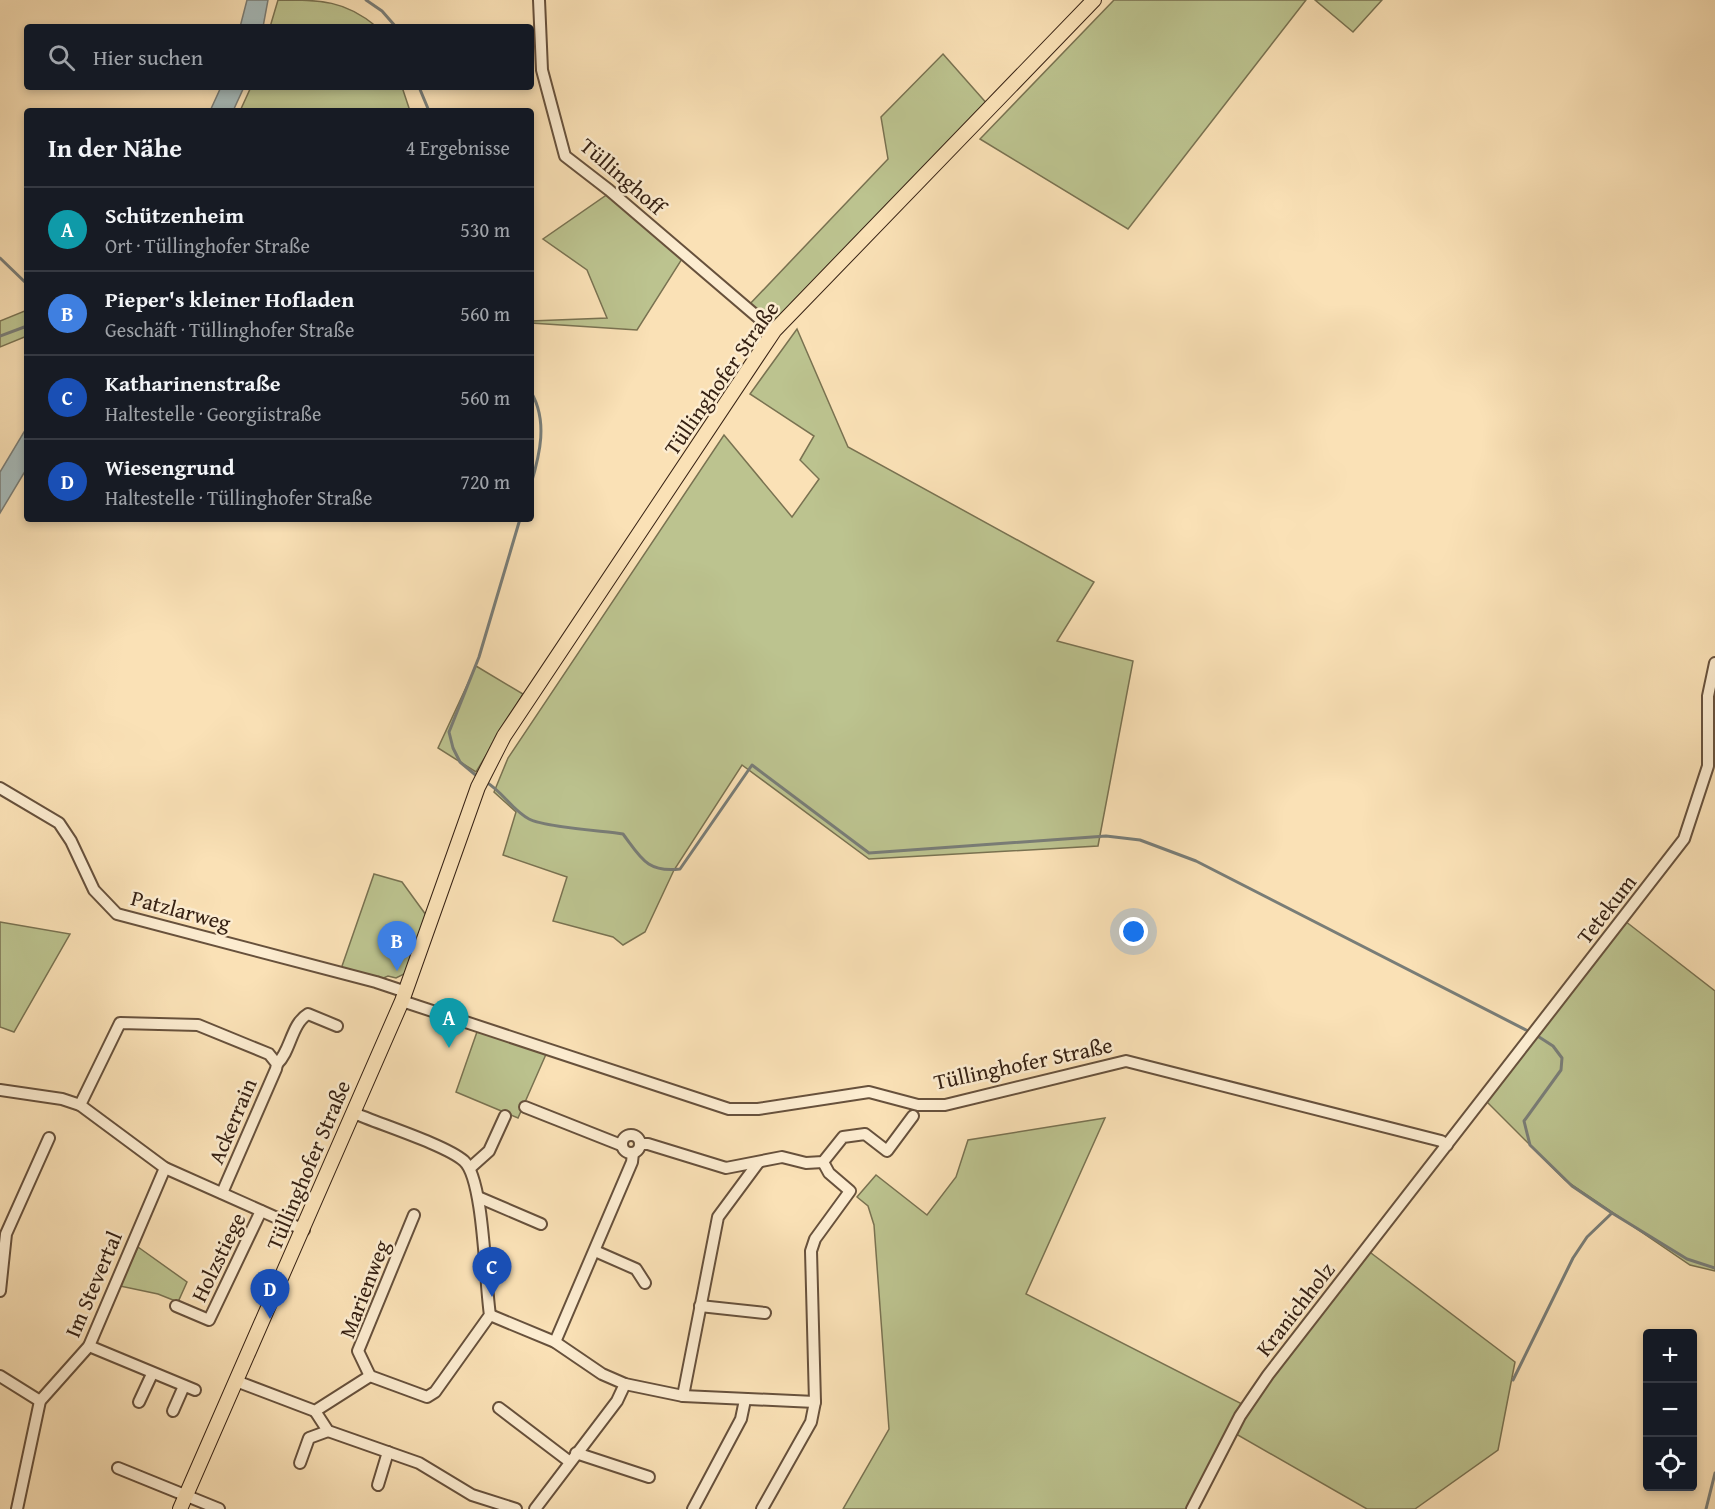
<!DOCTYPE html>
<html lang="de">
<meta charset="utf-8">
<style>
:root{--surface:#171b24;--page:#20242c;--text:#f1f3f6;--muted:#9ea1a6;--line:#363941;--accent:#2563eb}
body{margin:0;font-family:"Gentium Book Plus",serif;background:var(--page);color:var(--text)}
.controls{position:absolute;right:18px;bottom:18px;display:grid;overflow:hidden;border-radius:6px;box-shadow:0 3px 9px #0003}
.controls button{width:54px;height:54px;display:grid;place-items:center;padding:0;border:0;border-bottom:2px solid var(--line);background:var(--surface);color:var(--text);font:30px sans-serif}
.you{position:absolute;left:1134px;top:932px;width:21px;height:21px;margin:-15px;border:4px solid #fff;border-radius:50%;background:#1a73e8;box-shadow:0 0 0 9px #1a73e833}
.badge{display:grid;place-items:center;width:39px;height:39px;border-radius:50%;background:var(--accent);color:#fff;font-size:20px;font-weight:700}
.pin{position:absolute;translate:-50% -50px;filter:drop-shadow(0 2px 3px #0008)}
.pin::after{content:'';position:absolute;top:32px;width:21px;height:18px;background:inherit;clip-path:polygon(0 0,100% 0,50% 100%)}
.list{margin:0;padding:0;list-style:none}
h2{display:flex;justify-content:space-between;align-items:center;height:78px;margin:0;padding:0 24px;font-size:26px}
h2 small{font-size:20px;font-weight:400;color:var(--muted)}
.list li{display:grid;grid-template-columns:39px 1fr auto;gap:18px;align-items:center;box-sizing:border-box;height:84px;padding:0 24px;border-top:2px solid var(--line)}
.list b{display:block;font-size:22px;white-space:nowrap}
.list p{margin:0;font-size:20px;white-space:nowrap;color:var(--muted)}
.list em{font-size:20px;font-style:normal;color:var(--muted)}
.icon{flex:none;width:33px;height:33px;fill:none;stroke:currentColor;stroke-width:2;stroke-linecap:round;stroke-linejoin:round}
.map{position:relative;flex:none;width:1715px;height:1509px;overflow:hidden}
.search{position:absolute;background:var(--surface);box-shadow:0 3px 9px #0003;left:24px;top:24px;width:510px;height:66px;display:flex;align-items:center;gap:15px;box-sizing:border-box;padding:0 21px;border-radius:6px;color:var(--muted);font-size:22px}
.panel{position:absolute;background:var(--surface);box-shadow:0 3px 9px #0003;left:24px;top:108px;width:510px;height:414px;border-radius:6px}
.map>svg:first-child{display:block}
.green{fill:#bcc38f;stroke:#797251;stroke-width:1.5}
.water{fill:#a5baba;stroke:#797d77;stroke-width:1.5}
.lines{fill:none;stroke-linecap:round;stroke-linejoin:round}
.stream{stroke:#797d77;stroke-width:3}
.minor-casing{stroke:#67513c;stroke-width:14}
.major-casing{stroke:#362113;stroke-width:16}
.minor{stroke:#fcecd0;stroke-width:10}
.major{stroke:#fae1b6;stroke-width:14}
.labels{text-anchor:middle;dominant-baseline:central;stroke-width:5;stroke-linejoin:round;paint-order:stroke}
.street-label{font-size:22px;fill:#362113;stroke:#fcecd0}
</style>
<div class="map">
<svg width="1715" height="1509" viewBox="0 0 1715 1509">
<rect width="100%" height="100%" fill="#fae1b6"/>
<filter id="stains"><feTurbulence type="fractalNoise" baseFrequency=".00333" numOctaves="4"/><feColorMatrix values="0 0 0 0 .2 0 0 0 0 .09 0 0 0 0 .02 0 0 0 .5 -.17"/></filter>
<radialGradient id="worn" r=".72"><stop offset=".6" stop-color="#630" stop-opacity="0"/><stop offset="1" stop-color="#630" stop-opacity=".3"/></radialGradient>
<g class="green">
<path d="M278,0c43,0 67,0 99,27h-107z"/>
<path d="M1114,0h192l-178,229 -148,-90z"/>
<path d="M1315,0h67l-29,32z"/>
<path d="M943,54l46,52 -216,221 -25,-21 140,-147 -7,-42z"/>
<path d="M251,87h151l8,24h-170z"/>
<path d="M608,194l74,65 -45,71 -106,-7v-2l76,-3 -20,-48 -44,-31z"/>
<path d="M27,310v26l-27,11v-26z"/>
<path d="M797,329l51,118 246,135 -37,59 76,20 -35,185 -229,13 -127,-94 -68,105 -29,62 -22,13 -10,-8 -60,-16 14,-44 -64,-22 13,-43 -22,-20 14,-34 216,-323 68,82 27,-38 -19,-19 14,-24 -64,-42z"/>
<path d="M476,666l47,28 -47,78 -38,-24z"/>
<path d="M374,874l28,8 24,33 -18,57 -12,6 -8,-2 -9,4 -38,-11z"/>
<path d="M1625,921l90,70v280l-25,-6 -125,-85 -80,-80z"/>
<path d="M0,922l70,12 -56,98 -14,-5z"/>
<path d="M478,1029l69,23 -29,66 -62,-26z"/>
<path d="M1105,1118l-79,176 220,112 -57,103h-346l46,-80 -15,-204 -6,-19 -11,-9 19,-22 51,40 29,-38 12,-37z"/>
<path d="M138,1247l49,35 -9,20 -20,-8 -38,-8z"/>
<path d="M1367,1250l148,112 -17,88 -83,59h-48l-131,-75 34,-57z"/>
</g>
<g class="water">
<path d="M247,0h21l-5,27h-23z"/>
<path d="M221,87h23l-11,24h-23z"/>
<path d="M27,427v41l-27,45v-41z"/>
</g>
<g class="lines">
<g class="stream">
<path d="M366,0l16,11 14,16"/>
<path d="M419,87l10,24"/>
<path d="M0,258l27,26"/>
<path d="M0,336l27,-10"/>
<path d="M531,392c17,29 9,62 0,92"/>
<path d="M478,777l-18,-15 -7,-14 -4,-16 30,-75 41,-138"/>
<path d="M486,782c17,10 26,28 43,37 15,8 74,12 94,15 18,24 24,39 57,35l72,-104 117,88 237,-17 34,4 56,21 334,171"/>
<path d="M1612,1213l75,46 28,9"/>
<path d="M1513,1380l60,-122 14,-21 25,-24 -40,-27 -42,-41 -6,-24 37,-51 1,-12 -9,-12 -17,-11"/>
<path d="M1706,1509l9,-36"/>
</g>
<g class="minor-casing">
<g id="minor">
<path d="M539,0l3,70 23,86 44,34 165,141"/>
<path d="M0,788l59,35 12,18 23,49 23,24 259,68 30,10"/>
<path d="M402,1001l327,108h29l111,-17 49,13h27l181,-44 315,80 6,4"/>
<path d="M277,1064c14,-13 14,-40 31,-50l29,12"/>
<path d="M0,1090l62,9 18,6 85,63 139,62"/>
<path d="M80,1105l40,-82 78,2 71,29 8,10 -1,5 -54,124"/>
<path d="M525,1107l96,38"/>
<circle cx="631" cy="1144" r="9"/>
<path d="M640,1144h8l78,24 56,-11 24,6 17,-1 20,-25 22,-3 22,17 26,-35"/>
<path d="M470,1168l19,-17 16,-35"/>
<path d="M478,1197l63,27"/>
<path d="M595,1251l41,18 9,14"/>
<path d="M0,1291l6,-57 43,-96"/>
<path d="M176,1306l33,14 52,-109"/>
<path d="M700,1306l65,7"/>
<path d="M490,1315l65,27 47,32 23,10 58,12 132,6 -4,-151 4,-12 35,-48 -21,-18 -6,-11"/>
<path d="M555,1342l77,-180 1,-9"/>
<path d="M89,1346l106,44"/>
<path d="M0,1376l40,25"/>
<path d="M370,1376l-12,-25 56,-136"/>
<path d="M236,1381l79,30 55,-35 57,21 8,-5 55,-77c-5,-31 -6,-136 -26,-154 -18,-16 -85,-37 -110,-48"/>
<path d="M683,1396l35,-179 40,-54"/>
<path d="M139,1402l13,-28"/>
<path d="M499,1408l71,54"/>
<path d="M173,1411l11,-25"/>
<path d="M315,1411l13,20 91,32 53,32 44,14"/>
<path d="M576,1453l73,24"/>
<path d="M300,1463l9,-25 19,-7"/>
<path d="M118,1468l101,41"/>
<path d="M378,1485l10,-33"/>
<path d="M17,1509l23,-108 49,-55 76,-178"/>
<path d="M535,1509l82,-108 8,-17"/>
<path d="M693,1509l48,-90 4,-19"/>
<path d="M762,1509l49,-87 4,-20"/>
<path d="M1192,1509l48,-93 28,-41 416,-536 24,-73v-70l7,-33"/>
</g>
</g>
<g class="major-casing">
<path id="major" d="M180,1509l222,-508 76,-214 26,-51 270,-405 320,-331"/>
</g>
<use href="#minor" class="minor"/>
<use href="#major" class="major"/>
</g>
<g class="labels">
<g class="street-label">
<text transform="translate(623 176) rotate(41)">Tüllinghoff</text>
<text transform="translate(721 378) rotate(-55)">Tüllinghofer Straße</text>
<text transform="translate(1606 909) rotate(-52)">Tetekum</text>
<text transform="translate(181 910) rotate(15)">Patzlarweg</text>
<text transform="translate(1023 1063) rotate(-12)">Tüllinghofer Straße</text>
<text transform="translate(232 1121) rotate(-67)">Ackerrain</text>
<text transform="translate(308 1165) rotate(-67)">Tüllinghofer Straße</text>
<text transform="translate(218 1257) rotate(-64)">Holzstiege</text>
<text transform="translate(93 1284) rotate(-67)">Im Stevertal</text>
<text transform="translate(364 1289) rotate(-69)">Marienweg</text>
<text transform="translate(1295 1309) rotate(-52)">Kranichholz</text>
</g>
</g>
<rect width="100%" height="100%" filter="url(#stains)"/>
<rect width="100%" height="100%" fill="url(#worn)"/>
</svg>
<div class="controls">
<button>+</button>
<button>−</button>
<button><svg class="icon" aria-label="locate" viewBox="0 0 24 24"><circle cx="12" cy="12" r="6"/><path d="M12 2v4M12 18v4M2 12h4M18 12h4"/></svg></button>
</div>
<div class="you"></div>
<div class="pin badge" style="left:449px;top:1048px;background:#0f9aa8">A</div>
<div class="pin badge" style="left:397px;top:971px;background:#3f7fe0">B</div>
<div class="pin badge" style="left:492px;top:1297px;background:#1a4fb4">C</div>
<div class="pin badge" style="left:270px;top:1319px;background:#1a4fb4">D</div>
<div class="search"><svg class="icon" aria-label="search" viewBox="0 0 24 24"><circle cx="10" cy="10" r="6"/><path d="M15 15l6 6"/></svg>Hier suchen</div>
<section class="panel">
<h2>In der Nähe<small>4 Ergebnisse</small></h2>
<ul class="list">
<li><span class="badge" style="background:#0f9aa8">A</span><div><b>Schützenheim</b><p>Ort · Tüllinghofer Straße</p></div><em>530 m</em></li>
<li><span class="badge" style="background:#3f7fe0">B</span><div><b>Pieper's kleiner Hofladen</b><p>Geschäft · Tüllinghofer Straße</p></div><em>560 m</em></li>
<li><span class="badge" style="background:#1a4fb4">C</span><div><b>Katharinenstraße</b><p>Haltestelle · Georgiistraße</p></div><em>560 m</em></li>
<li><span class="badge" style="background:#1a4fb4">D</span><div><b>Wiesengrund</b><p>Haltestelle · Tüllinghofer Straße</p></div><em>720 m</em></li>
</ul>
</section>
</div>
